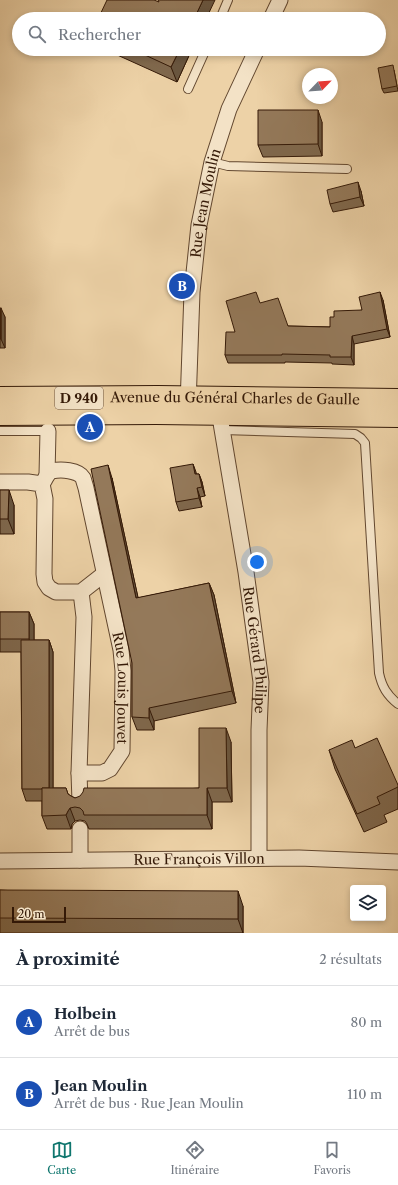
<!DOCTYPE html>
<html lang="fr">
<meta charset="utf-8">
<style>
:root{--surface:#fff;--page:#f2f2f3;--text:#1f2937;--muted:#747a83;--line:#e0e1e3;--accent:#0f766e}
body{margin:0;font-family:"Libre Caslon Text",serif;background:var(--page);color:var(--text)}
.controls{position:absolute;right:12px;bottom:12px;display:grid;overflow:hidden;border-radius:4px;box-shadow:0 2px 6px #0003}
.controls button{width:36px;height:36px;display:grid;place-items:center;padding:0;border:0;border-bottom:1px solid var(--line);background:var(--surface);color:var(--text);font:20px sans-serif}
.compass{position:absolute;left:302px;top:68px;width:36px;height:36px;border-radius:50%;background:var(--surface);box-shadow:0 2px 6px #0003;rotate:65deg}
.scale{position:absolute;left:12px;bottom:10px;width:54px;box-sizing:border-box;padding-left:4px;border:2px solid #341907;border-top:0;font-size:11px;line-height:14px;white-space:nowrap;color:#341907;-webkit-text-stroke:3px #f3e2c6;paint-order:stroke}
.you{position:absolute;left:257px;top:562px;width:14px;height:14px;margin:-10px;border:3px solid #fff;border-radius:50%;background:#1a73e8;box-shadow:0 0 0 6px #1a73e833}
.badge{display:grid;place-items:center;width:26px;height:26px;border-radius:50%;background:var(--accent);color:#fff;font-size:13px;font-weight:700}
.pin{position:absolute;translate:-50% -50%;border:2px solid #fff;box-shadow:0 1px 4px #0006}
.list{margin:0;padding:0;list-style:none}
h2{display:flex;justify-content:space-between;align-items:center;height:52px;margin:0;padding:0 16px;font-size:17px}
h2 small{font-size:13px;font-weight:400;color:var(--muted)}
.list li{display:grid;grid-template-columns:26px 1fr auto;gap:12px;align-items:center;box-sizing:border-box;height:72px;padding:0 16px;border-top:1px solid var(--line)}
.list b{display:block;font-size:15px;white-space:nowrap}
.list p{margin:0;font-size:13px;white-space:nowrap;color:var(--muted)}
.list em{font-size:13px;font-style:normal;color:var(--muted)}
.icon{flex:none;width:22px;height:22px;fill:none;stroke:currentColor;stroke-width:2;stroke-linecap:round;stroke-linejoin:round}
.map{position:relative;flex:none;width:398px;height:933px;overflow:hidden}
.search{position:absolute;background:var(--surface);box-shadow:0 2px 6px #0003;left:12px;right:12px;top:12px;height:44px;display:flex;align-items:center;gap:10px;box-sizing:border-box;padding:0 14px;border-radius:22px;color:var(--muted);font-size:15px}
.sheet{height:196px;background:var(--surface)}
nav{display:flex;justify-content:space-around;align-items:center;box-sizing:border-box;height:56px;border-top:1px solid var(--line);background:var(--surface);font-size:11px;color:var(--muted)}
nav a{display:grid;justify-items:center;gap:2px}
nav .on{color:var(--accent)}
.map>svg:first-child{display:block}
.lines{fill:none;stroke-linecap:round;stroke-linejoin:round}
.service-casing{stroke:#62472f;stroke-width:10}
.minor-casing{stroke:#62472f;stroke-width:17}
.primary-casing{stroke:#341907;stroke-width:24}
.service{stroke:#f3e2c6;stroke-width:8}
.minor{stroke:#f3e2c6;stroke-width:15}
.primary{stroke:#edd2a7;stroke-width:22}
.wall{fill:#7f684d;stroke:#341907}
.shaded-wall{fill:#68553f;stroke:#341907}
.building{fill:#94795a;stroke:#341907}
.labels{text-anchor:middle;dominant-baseline:central;stroke-width:3;stroke-linejoin:round;paint-order:stroke}
.shield{fill:#f3e2c6;stroke:#6d5540;stroke-width:1}
.shield-label{font-size:13px;font-weight:bold;fill:#341907}
.street-label{font-size:14px;fill:#341907;stroke:#f3e2c6}
</style>
<div class="map">
<svg width="398" height="933" viewBox="0 0 398 933">
<rect width="100%" height="100%" fill="#edd2a7"/>
<filter id="stains"><feTurbulence type="fractalNoise" baseFrequency=".005" numOctaves="4"/><feColorMatrix values="0 0 0 0 .2 0 0 0 0 .09 0 0 0 0 .02 0 0 0 .5 -.17"/></filter>
<radialGradient id="worn" r=".72"><stop offset=".6" stop-color="#630" stop-opacity="0"/><stop offset="1" stop-color="#630" stop-opacity=".3"/></radialGradient>
<g class="lines">
<g class="service-casing">
<g id="service">
<path d="M220,19l8,-19"/>
<path d="M188,89l18,-40"/>
<path d="M212,162l16,4 119,3"/>
<path d="M222,430l133,4 6,4 4,5 14,230c3,14 8,22 19,31"/>
<path d="M0,431h48"/>
</g>
</g>
<g class="minor-casing">
<g id="minor">
<path d="M271,19l9,-19"/>
<path id="s1" d="M188,405l4,-113 7,-67 13,-63 17,-53 28,-60"/>
<path id="s2" d="M218,405l28,167 15,110 -2,48v128"/>
<path d="M47,475l1,-44"/>
<path d="M0,482h28l14,2 3,15 -1,75 1,8 4,6 7,4h25l23,-18"/>
<path id="s3" d="M42,484c3,-4 5,-11 10,-13 9,-2 26,-1 31,7l3,10 35,162 2,21 -1,80 -12,18 -8,4h-23l5,-156 -3,-25"/>
<path d="M79,773l1,29"/>
<path d="M80,860v-31"/>
<path id="s4" d="M0,861l299,-3 99,4"/>
</g>
</g>
<g class="primary-casing">
<g id="primary">
<path id="s5" d="M0,398l158,-1 240,3"/>
<path d="M0,414l156,-1 242,3"/>
</g>
</g>
<use href="#service" class="service"/>
<use href="#minor" class="minor"/>
<use href="#primary" class="primary"/>
</g>
<g class="wall">
<path d="M104,49h88l-15,33z"/>
<path d="M394,70l4,21 -14,2 -2,-4z"/>
<path d="M322,122v34l-59,1 -5,-12z"/>
<path d="M361,191l3,15 -31,6 -3,-8z"/>
<path d="M383,300l7,37 -36,7v21l-22,-1v-1l-47,-1v1h-57l-3,-8 10,-23 25,-29 28,23 42,1 4,-10 28,-7z"/>
<path d="M0,308l5,9v31h-5z"/>
<path d="M193,464l3,10h3l3,8 3,14 -5,1 2,10 -23,4 -3,-9z"/>
<path d="M112,478l26,120 71,-15 5,12 22,108 -82,18v9h-17l-5,-13v-54z"/>
<path d="M0,490l14,15v29h-14z"/>
<path d="M0,612h29l5,12v16h15l4,12v136h13l2,6 3,2 4,2 124,-10 32,-46 1,60h-20v27h-123l-2,-5 -2,-3 -5,-1 -5,1 -3,3 -1,5h-24l-5,-13v-15h-16l-4,-12 -1,-137h-21z"/>
<path d="M355,748l43,37v24l-14,6 3,7 -23,10 -29,-63 -6,-19z"/>
<path d="M0,890l243,16v27h-243z"/>
</g>
<g class="shaded-wall">
<path d="M203,0h12l-9,19h-12z"/>
<path d="M180,49h12l-15,33 -6,-15z"/>
<path d="M318,110l4,12v34l-4,-12z"/>
<path d="M358,182l3,9 3,15 -4,-9z"/>
<path d="M380,292l3,8 7,37 -3,-8z"/>
<path d="M1,308l4,9v31l-4,-9z"/>
<path d="M352,336l2,8v21l-3,-8z"/>
<path d="M193,464l3,8 2,11 -3,-9z"/>
<path d="M108,465l4,13 29,133 -5,-13z"/>
<path d="M199,474l3,8 3,14 -3,-9z"/>
<path d="M197,488l3,9 2,10 -3,-9z"/>
<path d="M9,490l5,15v29l-6,-15z"/>
<path d="M209,583l5,12 22,108 -4,-12z"/>
<path d="M29,612l5,12v27l-5,-12z"/>
<path d="M49,640l4,12v149l-4,-12z"/>
<path d="M149,708l5,13v9l-5,-12z"/>
<path d="M226,728l5,14 1,60 -5,-14z"/>
<path d="M207,788l5,14v27l-5,-14z"/>
<path d="M70,808l5,13 -3,3 -1,5 -5,-14 2,-4z"/>
<path d="M238,891l5,15v27l-5,-14z"/>
</g>
<g class="building">
<path d="M107,0h47l5,2 -1,-2h45l-9,19h-96z"/>
<path d="M132,49h48l-9,18z"/>
<path d="M393,65l4,21 -15,3 -4,-21z"/>
<path d="M258,110h60v34l-60,1z"/>
<path d="M358,182l2,15 -30,7 -3,-14z"/>
<path d="M256,292l4,11 18,-5 10,28 42,1v-10h4v-6l28,-1 -3,-13 21,-5 7,37 -35,7 -1,21h-21v-2l-48,-1v1h-57l1,-23h9l-9,-31z"/>
<rect x="0" y="308" width="1" height="31"/>
<path d="M193,464l2,10h4l3,13 -5,1 2,10 -23,4 -6,-34z"/>
<path d="M108,465l28,133 73,-15 23,108 -83,17v10l-17,-1v-54l-41,-194z"/>
<path d="M0,490h9l-1,29h-8z"/>
<rect x="0" y="612" width="29" height="27"/>
<path d="M21,640h28v148h-7v1h-20z"/>
<path d="M199,728h27l1,60h-20v27h-123l-1,-4 -3,-3 -5,-1 -5,1 -2,3 -2,4 -24,1v-28h24l2,6 3,2 4,2 5,-2 3,-4 1,-4h115z"/>
<path d="M377,738l21,47v2l-21,10 3,7 -23,10 -28,-64 23,-10 3,8z"/>
<path d="M0,890l238,1v28l-238,-1z"/>
</g>
<g class="labels">
<rect class="shield" x="55" y="387" width="48" height="22" rx="3"/>
<g class="shield-label">
<text x="79" y="398">D 940</text>
</g>
<g class="street-label">
<text stroke="none"><textPath href="#s1" startOffset="203">Rue Jean Moulin</textPath></text>
<text stroke="none"><textPath href="#s5" startOffset="235">Avenue du Général Charles de Gaulle</textPath></text>
<text stroke="none"><textPath href="#s2" startOffset="248">Rue Gérard Philipe</textPath></text>
<text stroke="none"><textPath href="#s3" startOffset="264">Rue Louis Jouvet</textPath></text>
<text stroke="none"><textPath href="#s4" startOffset="199">Rue François Villon</textPath></text>
</g>
</g>
<rect width="100%" height="100%" filter="url(#stains)"/>
<rect width="100%" height="100%" fill="url(#worn)"/>
</svg>
<div class="controls">
<button><svg class="icon" aria-label="layers" viewBox="0 0 24 24"><path d="M12 4l9 5-9 5-9-5zM3 14l9 5 9-5"/></svg></button>
</div>
<svg class="compass" viewBox="-18 -18 36 36"><path d="M0-13l5 13h-10z" fill="#e53935"/><path d="M0 13l5-13h-10z" fill="#747a83"/></svg>
<div class="scale">20 m</div>
<div class="you"></div>
<div class="pin badge" style="left:90px;top:427px;background:#1a4fb4">A</div>
<div class="pin badge" style="left:182px;top:286px;background:#1a4fb4">B</div>
<div class="search"><svg class="icon" aria-label="search" viewBox="0 0 24 24"><circle cx="10" cy="10" r="6"/><path d="M15 15l6 6"/></svg>Rechercher</div>
</div>
<section class="sheet">
<h2>À proximité<small>2 résultats</small></h2>
<ul class="list">
<li><span class="badge" style="background:#1a4fb4">A</span><div><b>Holbein</b><p>Arrêt de bus</p></div><em>80 m</em></li>
<li><span class="badge" style="background:#1a4fb4">B</span><div><b>Jean Moulin</b><p>Arrêt de bus · Rue Jean Moulin</p></div><em>110 m</em></li>
</ul>
</section>
<nav>
<a class="on"><svg class="icon" aria-label="map" viewBox="0 0 24 24"><path d="M3 6l6-2 6 2 6-2v14l-6 2-6-2-6 2zM9 4v14M15 6v14"/></svg>Carte</a>
<a><svg class="icon" aria-label="directions" viewBox="0 0 24 24"><path d="M12 3l9 9-9 9-9-9zM9 14v-3h6M13 9l2 2-2 2"/></svg>Itinéraire</a>
<a><svg class="icon" aria-label="saved" viewBox="0 0 24 24"><path d="M7 4h10v16l-5-4-5 4z"/></svg>Favoris</a>
</nav>
